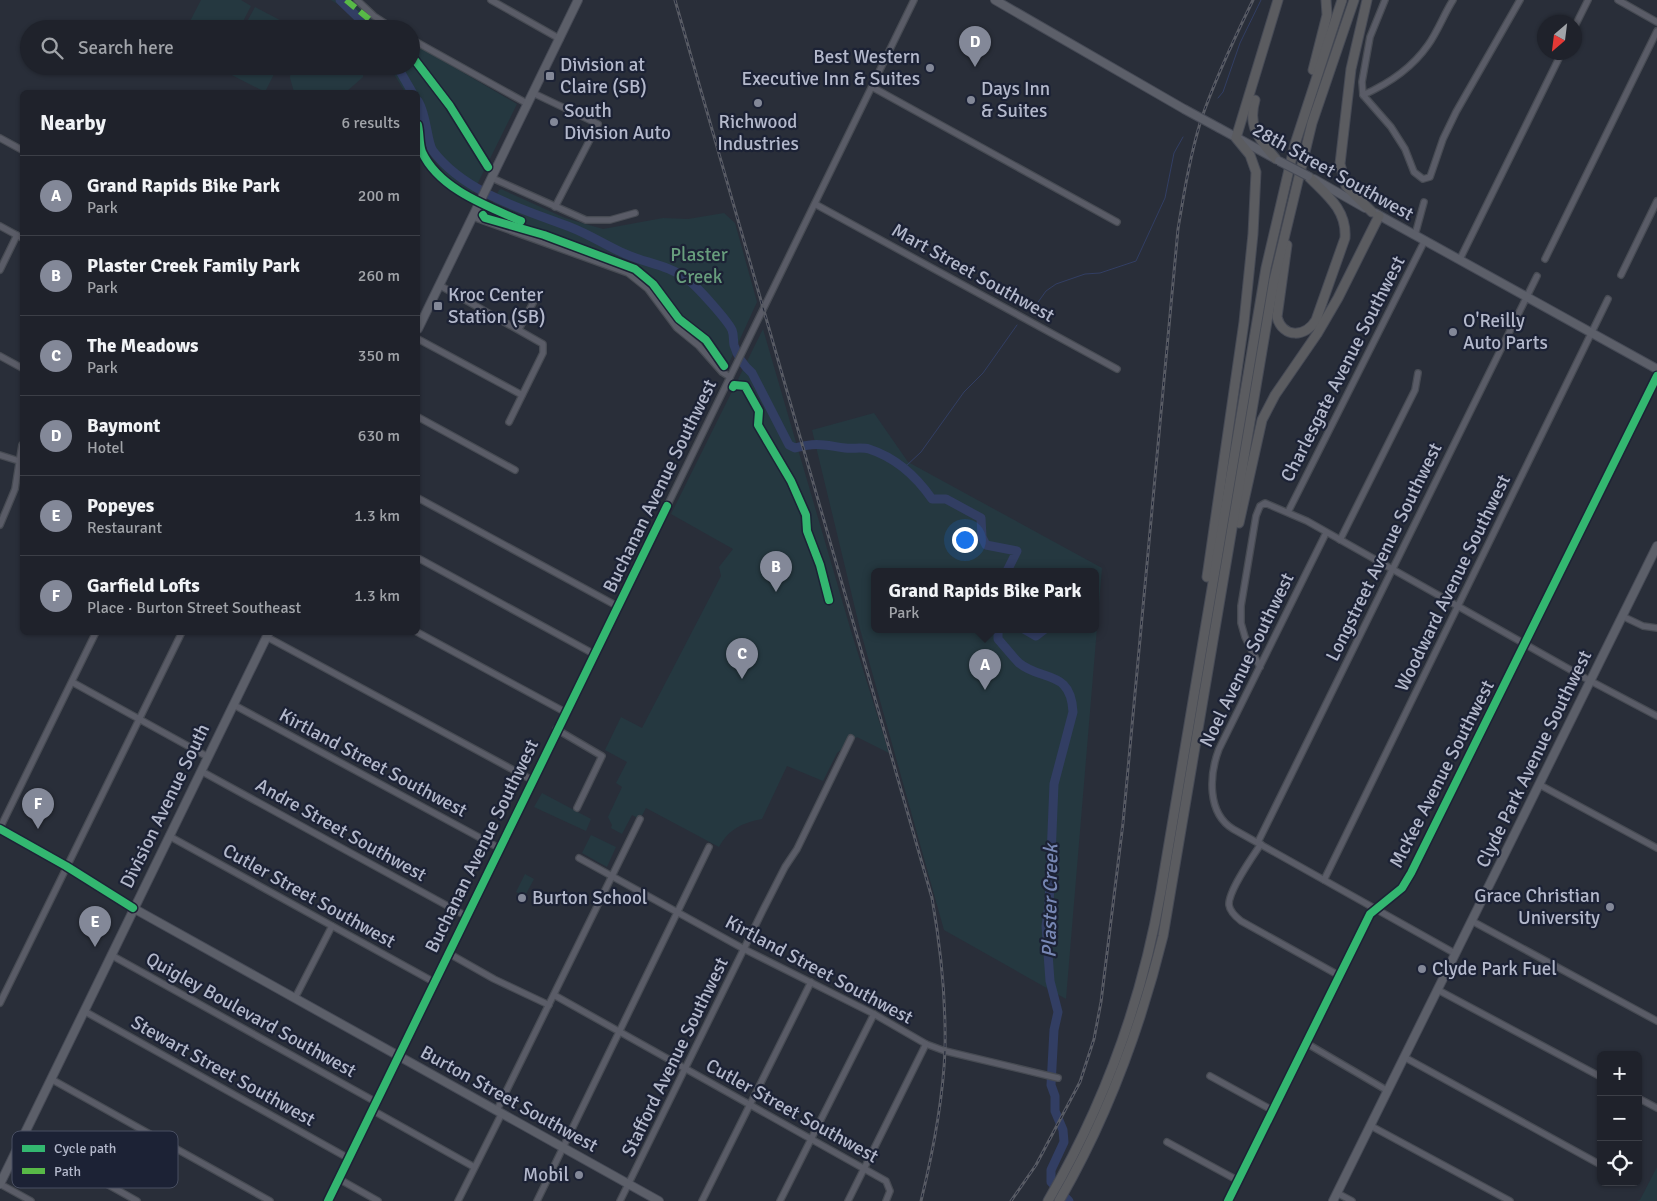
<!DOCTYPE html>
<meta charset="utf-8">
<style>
:root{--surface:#1f222b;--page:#2c2f37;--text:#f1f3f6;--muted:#a1a4a9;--line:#3c3f47;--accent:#838898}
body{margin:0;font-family:Signika,sans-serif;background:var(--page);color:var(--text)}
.controls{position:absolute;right:15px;bottom:15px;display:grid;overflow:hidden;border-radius:8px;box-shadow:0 1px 4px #0004}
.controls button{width:45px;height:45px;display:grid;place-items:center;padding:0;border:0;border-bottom:1px solid var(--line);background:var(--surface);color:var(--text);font:25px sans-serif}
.compass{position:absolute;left:1537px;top:15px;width:45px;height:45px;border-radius:50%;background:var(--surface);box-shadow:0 1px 4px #0004;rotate:208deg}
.you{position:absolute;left:964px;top:539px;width:18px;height:18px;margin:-12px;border:4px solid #fff;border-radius:50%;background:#1a73e8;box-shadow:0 0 0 8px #1a73e833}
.badge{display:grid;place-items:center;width:32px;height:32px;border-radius:50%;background:var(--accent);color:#fff;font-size:16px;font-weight:700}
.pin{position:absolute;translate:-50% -41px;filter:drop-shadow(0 1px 2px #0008)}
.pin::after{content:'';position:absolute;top:26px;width:18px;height:15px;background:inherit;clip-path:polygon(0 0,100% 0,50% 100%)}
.popup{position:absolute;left:871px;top:568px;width:228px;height:65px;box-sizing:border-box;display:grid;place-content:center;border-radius:8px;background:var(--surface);filter:drop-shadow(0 1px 4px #0005);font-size:16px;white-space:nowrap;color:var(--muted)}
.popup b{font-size:19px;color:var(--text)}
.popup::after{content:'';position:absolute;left:50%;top:100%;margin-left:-10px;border:10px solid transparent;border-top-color:var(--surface)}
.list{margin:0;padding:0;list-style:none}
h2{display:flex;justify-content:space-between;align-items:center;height:65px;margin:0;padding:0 20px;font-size:21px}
h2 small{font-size:16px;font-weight:400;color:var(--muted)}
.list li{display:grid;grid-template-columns:32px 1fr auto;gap:15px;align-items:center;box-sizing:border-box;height:80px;padding:0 20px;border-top:1px solid var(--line)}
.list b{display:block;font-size:19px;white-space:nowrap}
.list p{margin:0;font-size:16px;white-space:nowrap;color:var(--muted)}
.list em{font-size:16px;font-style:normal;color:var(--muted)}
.icon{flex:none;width:28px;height:28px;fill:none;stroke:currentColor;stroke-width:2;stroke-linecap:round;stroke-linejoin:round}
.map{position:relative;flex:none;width:1657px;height:1201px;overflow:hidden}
.search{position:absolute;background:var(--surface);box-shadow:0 1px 4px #0004;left:20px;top:20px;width:400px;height:55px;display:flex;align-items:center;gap:12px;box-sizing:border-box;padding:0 18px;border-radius:28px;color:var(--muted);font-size:19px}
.panel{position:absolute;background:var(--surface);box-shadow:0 1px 4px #0004;left:20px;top:90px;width:400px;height:545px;border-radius:8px}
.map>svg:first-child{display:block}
.green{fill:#253840;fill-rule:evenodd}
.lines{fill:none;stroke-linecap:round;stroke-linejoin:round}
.stream{stroke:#323e63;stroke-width:1}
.river{stroke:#323e63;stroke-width:9}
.minor-casing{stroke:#474b53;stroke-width:8}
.major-casing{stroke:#474b56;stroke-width:10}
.highway-casing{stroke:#464a55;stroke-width:11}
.minor{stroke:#5a5c67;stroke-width:5.5}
.major{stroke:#5c5f69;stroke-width:8}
.highway{stroke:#5b5c60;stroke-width:9}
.rail-casing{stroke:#585b64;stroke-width:3}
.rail{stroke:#1c2235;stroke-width:1;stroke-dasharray:4;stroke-linecap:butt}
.major-bridge-casing{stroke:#474b56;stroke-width:10;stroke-linecap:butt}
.major-bridge{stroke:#5c5f69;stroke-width:8}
.quiet{stroke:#58b947;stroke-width:6;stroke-dasharray:12 6;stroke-linecap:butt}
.cycleway-casing{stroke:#1c2235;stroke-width:11}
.cycleway{stroke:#33b770;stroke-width:8}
.poi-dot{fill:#838898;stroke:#1c2235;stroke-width:2}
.labels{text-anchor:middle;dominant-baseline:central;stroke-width:4.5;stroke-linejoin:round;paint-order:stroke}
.poi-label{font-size:19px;fill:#b3b8cb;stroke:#1c2235;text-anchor:start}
.street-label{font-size:19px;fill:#b3b8cb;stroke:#1c2235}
.park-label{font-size:19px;fill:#689e7d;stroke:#1c2235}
.water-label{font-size:20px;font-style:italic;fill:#7888b5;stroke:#1c2235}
.key{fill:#1c2235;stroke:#494f62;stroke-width:1}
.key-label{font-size:14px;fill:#b3b8cb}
</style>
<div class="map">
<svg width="1657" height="1201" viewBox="0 0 1657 1201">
<rect width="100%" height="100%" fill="#292e39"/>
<g class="green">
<path d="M201,0h40l10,6 -12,23h-53z"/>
<path d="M331,0h22l36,29h-27l-15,-19z"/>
<path d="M255,7l42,22h-54z"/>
<path d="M411,42l106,62 -46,93 -24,-21 -20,-24 -4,-26 -5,-11v-23h-13l-16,-26h22z"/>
<path d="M224,66h54l-13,26 -43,-22z"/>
<path d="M291,66h68l4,4v7l-17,15h-52l-4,-14z"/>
<path d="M501,189l64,29 38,11 60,-11 25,1 36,-6 11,10 22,79 -28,61 -2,2 -6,-4 -13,-22 -28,-21 -30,-40 -12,-10 -83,-32 -68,-21 12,-25z"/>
<path d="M763,329l88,302 38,122 -32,-16 -20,16 -14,28 -36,-15 -25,53c-20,4 -33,10 -43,28l-73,-39 -6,11 -8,-4 -10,19 -11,-6 1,-3 -4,-8 14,-30 -6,-4 11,-21 -22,-12 16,-33 21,11 79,-152 -2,-9 14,-18 -62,-35z"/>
<path d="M874,413l34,49 194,106 -36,431 -122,-69 -84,-301 -48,-199zM875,571h220v58h-220z"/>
<path d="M542,793l49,26 -5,12 -52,-24z"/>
<path d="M591,835l25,12 -9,20 -25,-14z"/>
<path d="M525,874l9,5 -9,17 -9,-4z"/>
<path d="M1657,1167v34h-21l4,-1z"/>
</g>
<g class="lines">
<g class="stream">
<path d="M1218,98l5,-6 17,-49 21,-43"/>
<path d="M1031,312l15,-21 10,-7 29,-10 15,-1 36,-12 29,-63 9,-45 9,-16"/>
<path d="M905,467l16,-15 43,-60 19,-19 34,-48"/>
</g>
<g class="river">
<path d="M340,0l30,29"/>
<path d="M397,66l15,26"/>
<path d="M418,101c9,14 9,42 15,50 32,42 90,58 137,76 18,7 34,17 51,25 22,11 46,12 66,27 9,6 41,42 45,51 2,5 1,10 2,15 3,10 10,21 18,28l37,72 6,3c23,-6 28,-3 50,0 8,1 17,-1 24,1 28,9 47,27 63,50h14l35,19 1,19 4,8 31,6 -10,20"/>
<path d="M998,629v10c7,8 14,17 21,24 23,19 52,6 54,49l-19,72 -5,121 -3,21 4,55 8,31 -4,18 -3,55 4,11v15l8,19 1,12 -13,28v12l18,19"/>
<path d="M1024,629l12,7 9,-7"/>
</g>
<g class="minor-casing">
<g id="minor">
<path d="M357,0l17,16 20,13"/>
<path d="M491,0l69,39"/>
<path d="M1385,0l-15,37 -8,45 1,13 28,32 14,22 9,23 9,7 7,-2 13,-38 13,-27 64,-112"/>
<path d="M1618,0l39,22"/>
<path d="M1574,28l14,-28"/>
<path d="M411,39l117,65"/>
<path d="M872,87l245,135"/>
<path d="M533,93l65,31 -43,83"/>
<path d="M1363,95c25,-11 49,-27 65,-50 10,-14 16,-31 25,-45"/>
<path d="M0,138l22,12"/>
<path d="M492,178l94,42h24l25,-7"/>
<path d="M815,204l302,165"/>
<path d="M473,217l155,56 20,16 29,39 22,18 23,26 8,5"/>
<path d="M0,226l22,12"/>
<path d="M1415,235l9,-33"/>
<path d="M1460,259l102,-207"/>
<path d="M1545,259l112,-228"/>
<path d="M0,270l17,-35"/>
<path d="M1621,275l36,-74"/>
<path d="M439,285l104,59v9l-34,69"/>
<path d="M519,329l14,-26"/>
<path d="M418,339l104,56"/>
<path d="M0,356l22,12"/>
<path d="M418,417l97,53"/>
<path d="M0,455l19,6"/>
<path d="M418,498l199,108"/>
<path d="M1288,512l137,-272"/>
<path d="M0,525l15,-36 7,-44"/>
<path d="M1326,533l-107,216c-10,26 -12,64 14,80l223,125"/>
<path d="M1340,540l75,-150 3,-17"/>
<path d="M418,558l176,96"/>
<path d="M1622,616l21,10 14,2"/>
<path d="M417,632l148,80"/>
<path d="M267,637l265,143"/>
<path d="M1260,667l-15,-30 -4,-14v-17l15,-90 4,-10 5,-3 42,18 278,157 72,38"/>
<path d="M72,682l136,75"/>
<path d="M234,705l265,143"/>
<path d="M556,729l46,27 -25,52"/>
<path d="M201,771l265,145"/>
<path d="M1540,785l117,63"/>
<path d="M0,828l96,-196"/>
<path d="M169,836l265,146"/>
<path d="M1258,842l279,-566"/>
<path d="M1261,844c-8,12 -33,47 -32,61 1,7 7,12 12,16l99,55"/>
<path d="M579,858l165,91 130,65 52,30 19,7 113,27"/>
<path d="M1324,880l284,-581"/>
<path d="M1472,921l185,100"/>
<path d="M448,953l46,26 55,26"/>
<path d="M111,955l265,147"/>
<path d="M1438,990l163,87"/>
<path d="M554,995l332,186 4,10 -4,10"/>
<path d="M295,998l37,-72"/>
<path d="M0,1003l182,-371"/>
<path d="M84,1011l264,147"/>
<path d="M1306,1043l82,48"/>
<path d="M1404,1057l197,108"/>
<path d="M1210,1076l62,34"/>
<path d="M51,1079l219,122"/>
<path d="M1638,1098l19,10"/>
<path d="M372,1110l102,57"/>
<path d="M497,1110l143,-291"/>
<path d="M1371,1126l139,75"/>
<path d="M23,1137l114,64"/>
<path d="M1167,1142l70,38"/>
<path d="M339,1179l39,22"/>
<path d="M0,1184l31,17"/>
<path d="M1337,1193l15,8"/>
<path d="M328,1201l586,-1201"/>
<path d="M458,1201l44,-88"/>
<path d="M537,1201l172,-354"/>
<path d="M620,1201l143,-291 22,-43 12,-18 54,-111"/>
<path d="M702,1201l109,-219"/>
<path d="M780,1201l94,-187"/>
<path d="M848,1201l78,-157"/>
<path d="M1228,1201l142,-287 32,-26 9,-15 246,-497"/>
</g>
</g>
<g class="major-casing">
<g id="major">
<path d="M995,0l189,109"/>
<path d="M1219,128l55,30"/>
<path d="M1314,179l51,29"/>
<path d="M1375,213l282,156"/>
<path d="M418,329l160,-329"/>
<path d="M0,829l66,37 67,42 526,293"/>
<path d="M0,1184l269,-552"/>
<path d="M1333,1201l324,-655"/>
</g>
</g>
<g class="highway-casing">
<g id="highway">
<path d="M1367,0l-16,69 -11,95 6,22 26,26"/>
<path d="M1313,70l14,-55 -1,-15"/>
<path d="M1255,100c-8,27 5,40 21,59"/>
<path d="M1287,245l-10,72c6,22 29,20 39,3l29,-82c2,-28 -18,-43 -36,-61"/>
<path d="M1239,523l23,-103 13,-25 42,-61 21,-36 41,-82"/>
<path d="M1207,577l37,-255 9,-88 3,-62 -6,-17 -14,-17 42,-138"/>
<path d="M1048,1201c56,-96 94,-200 113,-310l105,-623 29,-124 47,-144"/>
<path d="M1059,1201c48,-83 81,-172 104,-265l111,-656 38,-157 42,-123"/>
</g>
</g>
<use href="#minor" class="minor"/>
<use href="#major" class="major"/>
<use href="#highway" class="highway"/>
<g class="rail-casing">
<g id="rail">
<path d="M675,0l257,898c9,51 14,101 13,152 -2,51 -12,102 -24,151"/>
<path d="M1011,1201l25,-36 44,-83 14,-43 7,-37 22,-179 55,-594c6,-36 12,-73 23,-109 14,-41 33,-81 52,-120"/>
</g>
</g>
<use href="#rail" class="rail"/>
<g class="major-bridge-casing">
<g id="major-bridge">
<path d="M1184,109l35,19"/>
<path d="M1279,161l29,15"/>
</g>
</g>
<use href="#major-bridge" class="major-bridge"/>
<path class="quiet" d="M346,0l35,29"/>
<g class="cycleway-casing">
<g id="cycleway">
<path d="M411,55l39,51 38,61"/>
<path d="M418,125c2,9 1,19 4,27 17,37 65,54 99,69"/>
<path d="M483,215l2,3 59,17 91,34 18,15 26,35 27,21 18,26"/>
<path d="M733,387l1,-2 11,1 14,25 -1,14 33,56 15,34 1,16 13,34 9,35"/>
<path d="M0,829l66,37 67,42"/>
<path d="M328,1201l339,-695"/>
<path d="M1228,1201l142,-287 32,-26 9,-15 246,-497"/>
</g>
</g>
<use href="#cycleway" class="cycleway"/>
</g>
<g class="poi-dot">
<circle cx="930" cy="68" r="5"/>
<rect x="545" y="71" width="10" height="10" rx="2.5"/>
<circle cx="971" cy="100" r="5"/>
<circle cx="758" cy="103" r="5"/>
<circle cx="554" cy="122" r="5"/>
<rect x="433" y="301" width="10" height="10" rx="2.5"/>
<circle cx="1453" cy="332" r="5"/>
<circle cx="522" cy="898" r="5"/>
<circle cx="1610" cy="907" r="5"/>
<circle cx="1422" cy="969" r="5"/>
<circle cx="579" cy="1175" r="5"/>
</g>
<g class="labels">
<g class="poi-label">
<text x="920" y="57" text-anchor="end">Best Western<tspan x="920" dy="22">Executive Inn &amp; Suites</tspan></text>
<text x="560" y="65">Division at<tspan x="560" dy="22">Claire (SB)</tspan></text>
<text x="981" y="89">Days Inn<tspan x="981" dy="22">&amp; Suites</tspan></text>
<text x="564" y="111">South<tspan x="564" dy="22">Division Auto</tspan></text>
<text x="758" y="122" text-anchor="middle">Richwood<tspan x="758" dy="22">Industries</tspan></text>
<text x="448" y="295">Kroc Center<tspan x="448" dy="22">Station (SB)</tspan></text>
<text x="1463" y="321">O'Reilly<tspan x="1463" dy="22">Auto Parts</tspan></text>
<text x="1600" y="896" text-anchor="end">Grace Christian<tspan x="1600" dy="22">University</tspan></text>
<text x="532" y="898">Burton School</text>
<text x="1432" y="969">Clyde Park Fuel</text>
<text x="569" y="1175" text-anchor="end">Mobil</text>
</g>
<g class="street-label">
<text transform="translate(1333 172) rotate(29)">28th Street Southwest</text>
<text transform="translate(973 273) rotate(29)">Mart Street Southwest</text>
<text transform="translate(1343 369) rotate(-63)">Charlesgate Avenue Southwest</text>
<text transform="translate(660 486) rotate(-64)">Buchanan Avenue Southwest</text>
<text transform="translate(1384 552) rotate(-64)">Longstreet Avenue Southwest</text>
<text transform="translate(1453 583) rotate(-64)">Woodward Avenue Southwest</text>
<text transform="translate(1247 660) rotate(-64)">Noel Avenue Southwest</text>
<text transform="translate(1534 759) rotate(-64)">Clyde Park Avenue Southwest</text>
<text transform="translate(373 763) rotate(28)">Kirtland Street Southwest</text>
<text transform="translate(1442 774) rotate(-63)">McKee Avenue Southwest</text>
<text transform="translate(165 806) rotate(-64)">Division Avenue South</text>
<text transform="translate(341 830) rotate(29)">Andre Street Southwest</text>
<text transform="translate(482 846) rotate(-64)">Buchanan Avenue Southwest</text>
<text transform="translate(309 896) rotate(29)">Cutler Street Southwest</text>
<text transform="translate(819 970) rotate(28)">Kirtland Street Southwest</text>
<text transform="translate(251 1015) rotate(29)">Quigley Boulevard Southwest</text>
<text transform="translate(675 1057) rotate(-64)">Stafford Avenue Southwest</text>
<text transform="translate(223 1071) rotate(29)">Stewart Street Southwest</text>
<text transform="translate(509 1099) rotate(29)">Burton Street Southwest</text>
<text transform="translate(792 1111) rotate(29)">Cutler Street Southwest</text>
</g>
<g class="park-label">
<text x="699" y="255">Plaster<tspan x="699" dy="22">Creek</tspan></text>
</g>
<g class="water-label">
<text transform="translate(1050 901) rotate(-89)">Plaster Creek</text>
</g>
</g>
<rect x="12" y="1131" width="166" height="57" rx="8" class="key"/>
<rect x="22" y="1145" width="23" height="7" fill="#33b770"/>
<rect x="22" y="1168" width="23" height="6" fill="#58b947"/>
<g class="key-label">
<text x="54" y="1153">Cycle path</text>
<text x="54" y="1176">Path</text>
</g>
</svg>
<div class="controls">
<button>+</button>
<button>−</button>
<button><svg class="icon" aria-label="locate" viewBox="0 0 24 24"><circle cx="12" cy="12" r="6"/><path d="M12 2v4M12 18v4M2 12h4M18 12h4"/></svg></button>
</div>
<svg class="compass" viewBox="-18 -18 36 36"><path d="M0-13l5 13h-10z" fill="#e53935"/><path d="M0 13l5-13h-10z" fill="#a1a4a9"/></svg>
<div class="you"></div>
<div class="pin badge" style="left:985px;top:690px">A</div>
<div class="popup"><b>Grand Rapids Bike Park</b>Park</div>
<div class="pin badge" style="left:776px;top:592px">B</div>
<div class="pin badge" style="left:742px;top:679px">C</div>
<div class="pin badge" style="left:975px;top:67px">D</div>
<div class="pin badge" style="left:95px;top:947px">E</div>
<div class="pin badge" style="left:38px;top:829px">F</div>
<div class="search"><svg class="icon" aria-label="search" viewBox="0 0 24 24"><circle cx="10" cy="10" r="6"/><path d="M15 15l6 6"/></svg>Search here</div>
<section class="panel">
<h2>Nearby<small>6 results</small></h2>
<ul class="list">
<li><span class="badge">A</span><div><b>Grand Rapids Bike Park</b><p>Park</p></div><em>200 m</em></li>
<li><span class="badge">B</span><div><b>Plaster Creek Family Park</b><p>Park</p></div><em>260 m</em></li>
<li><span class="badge">C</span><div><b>The Meadows</b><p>Park</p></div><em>350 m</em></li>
<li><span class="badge">D</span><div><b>Baymont</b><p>Hotel</p></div><em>630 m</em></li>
<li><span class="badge">E</span><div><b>Popeyes</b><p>Restaurant</p></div><em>1.3 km</em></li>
<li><span class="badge">F</span><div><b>Garfield Lofts</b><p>Place · Burton Street Southeast</p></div><em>1.3 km</em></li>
</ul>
</section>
</div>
